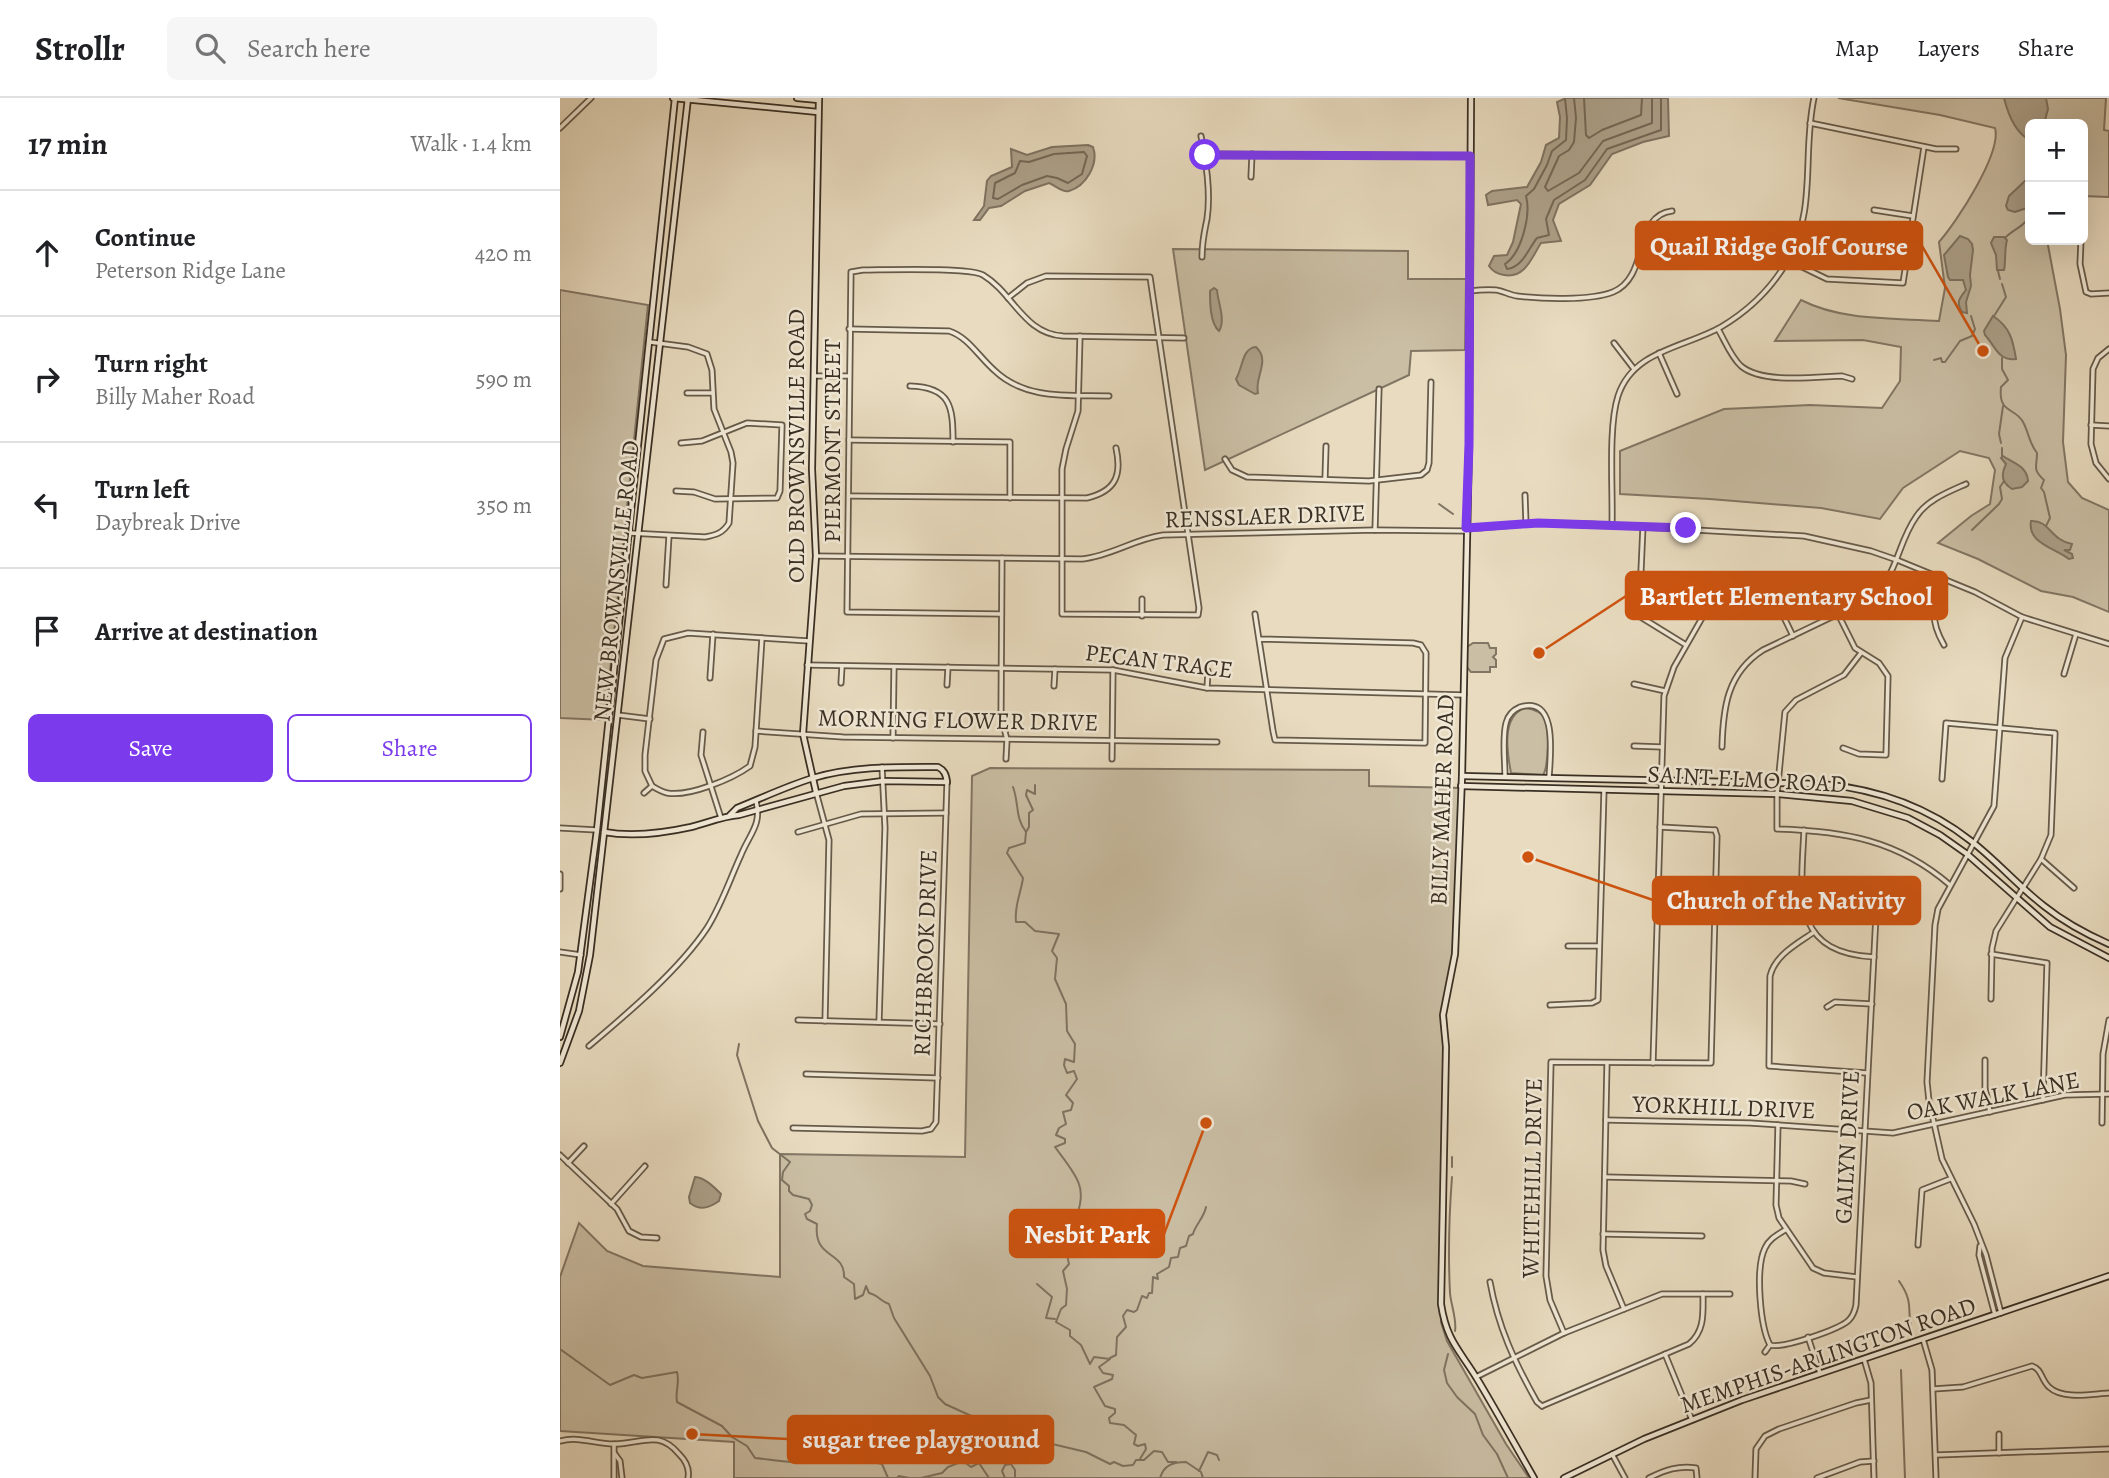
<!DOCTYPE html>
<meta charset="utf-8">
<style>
:root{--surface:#fff;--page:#f6f6f6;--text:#202124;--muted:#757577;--line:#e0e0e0;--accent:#7c3aed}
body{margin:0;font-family:Alegreya,serif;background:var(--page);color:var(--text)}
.controls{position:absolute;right:21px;top:21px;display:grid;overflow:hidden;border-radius:10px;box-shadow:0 7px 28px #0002}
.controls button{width:63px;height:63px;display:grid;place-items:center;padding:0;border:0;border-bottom:2px solid var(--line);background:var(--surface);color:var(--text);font:35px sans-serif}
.stop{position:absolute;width:21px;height:21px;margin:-16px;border:5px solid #7c3aed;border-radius:50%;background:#fff}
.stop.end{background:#7c3aed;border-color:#fff;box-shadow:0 2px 7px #0008}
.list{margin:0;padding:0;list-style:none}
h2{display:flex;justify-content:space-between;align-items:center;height:91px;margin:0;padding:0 28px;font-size:30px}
h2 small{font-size:23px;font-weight:400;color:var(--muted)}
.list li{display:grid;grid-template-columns:46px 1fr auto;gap:21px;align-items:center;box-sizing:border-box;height:126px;padding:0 28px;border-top:2px solid var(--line)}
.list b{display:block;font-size:26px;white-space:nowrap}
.list p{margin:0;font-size:23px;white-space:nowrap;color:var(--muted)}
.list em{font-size:23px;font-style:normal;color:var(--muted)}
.actions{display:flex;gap:14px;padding:21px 28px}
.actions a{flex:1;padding:16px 0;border:2px solid var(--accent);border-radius:10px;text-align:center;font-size:24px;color:var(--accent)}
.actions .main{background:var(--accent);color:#fff}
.icon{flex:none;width:38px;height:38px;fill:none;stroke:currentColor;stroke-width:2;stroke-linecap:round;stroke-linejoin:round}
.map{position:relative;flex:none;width:1549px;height:1380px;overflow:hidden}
header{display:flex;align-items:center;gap:42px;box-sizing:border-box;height:98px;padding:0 35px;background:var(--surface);border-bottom:2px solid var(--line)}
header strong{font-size:33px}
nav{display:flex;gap:38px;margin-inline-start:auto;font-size:24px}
.search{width:490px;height:63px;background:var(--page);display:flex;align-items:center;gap:18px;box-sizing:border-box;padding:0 24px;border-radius:10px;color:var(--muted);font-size:26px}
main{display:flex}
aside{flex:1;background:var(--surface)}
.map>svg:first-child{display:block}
.green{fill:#cabea4;stroke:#827664;stroke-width:2}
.water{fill:#ada18a;stroke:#7f7361;stroke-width:2}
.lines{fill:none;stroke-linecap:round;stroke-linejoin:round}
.shore{stroke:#746856;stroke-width:2}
.stream{stroke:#7f7361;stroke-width:2}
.street-casing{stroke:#665a4a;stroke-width:7}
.secondary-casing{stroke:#3a2f23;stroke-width:8}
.street{stroke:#f0e8d5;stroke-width:3.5}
.secondary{stroke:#f0e8d5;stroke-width:4.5}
.route{stroke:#7c3aed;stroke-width:9}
.labels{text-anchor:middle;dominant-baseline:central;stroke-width:5;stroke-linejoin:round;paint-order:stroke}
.street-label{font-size:24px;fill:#3a2f23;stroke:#f0e8d5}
.leader{fill:none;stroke:#ce530f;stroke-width:2.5}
.callout-dot{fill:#ce530f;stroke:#f0e8d5;stroke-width:2.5}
.callout{fill:#ce530f;stroke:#ce530f;stroke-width:2.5}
.callout-label{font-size:26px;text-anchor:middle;font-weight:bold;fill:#fff}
</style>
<header>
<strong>Strollr</strong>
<div class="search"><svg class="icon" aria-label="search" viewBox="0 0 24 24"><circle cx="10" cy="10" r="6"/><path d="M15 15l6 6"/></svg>Search here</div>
<nav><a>Map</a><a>Layers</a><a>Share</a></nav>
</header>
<main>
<aside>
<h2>17 min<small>Walk · 1.4 km</small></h2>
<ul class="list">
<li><svg class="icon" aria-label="ahead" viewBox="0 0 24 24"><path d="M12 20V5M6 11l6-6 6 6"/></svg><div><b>Continue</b><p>Peterson Ridge Lane</p></div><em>420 m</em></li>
<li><svg class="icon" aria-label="right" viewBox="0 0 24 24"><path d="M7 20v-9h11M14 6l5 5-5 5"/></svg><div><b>Turn right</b><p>Billy Maher Road</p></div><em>590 m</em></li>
<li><svg class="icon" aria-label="left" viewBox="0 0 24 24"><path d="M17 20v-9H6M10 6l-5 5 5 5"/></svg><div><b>Turn left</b><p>Daybreak Drive</p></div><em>350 m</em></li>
<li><svg class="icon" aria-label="arrive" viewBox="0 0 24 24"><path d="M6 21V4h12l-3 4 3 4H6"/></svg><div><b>Arrive at destination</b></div></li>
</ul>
<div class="actions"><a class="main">Save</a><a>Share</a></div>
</aside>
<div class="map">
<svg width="1549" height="1380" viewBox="0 0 1549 1380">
<rect width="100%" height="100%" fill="#e8dbbf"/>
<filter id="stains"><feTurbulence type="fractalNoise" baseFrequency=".00286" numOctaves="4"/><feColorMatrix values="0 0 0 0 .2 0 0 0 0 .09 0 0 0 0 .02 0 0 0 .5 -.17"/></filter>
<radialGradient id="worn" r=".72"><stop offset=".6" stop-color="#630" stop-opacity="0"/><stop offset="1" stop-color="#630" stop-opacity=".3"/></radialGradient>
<g class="green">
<path d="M1278,0h268l-2,32 5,1v66l-26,-1v-72h-53v116h17l13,69 6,46 -3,87 5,40 14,16 27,12v102l-36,-15 -32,-6 -63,-32 -40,-16 33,-27 19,-12 5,-34 -6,-12 -29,-7 -57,37 -23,31 -59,-11 -111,-9 -90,-5v-43l104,-42 86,-4 72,3 18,-27 1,-34 -38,-7 -88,1 26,-41c41,21 92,18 138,21l6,-33 -6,-46c17,-19 63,-89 56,-114l-55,-13z"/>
<path d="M613,151l235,2v28h58l-1,71 -54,1 -2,24 -204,95z"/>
<path d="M0,192l88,15 -43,415 -45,-2z"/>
<path d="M928,545l2,5h6v6l-3,3 3,3v7h-6v5h-19l-4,-5v-20l6,-4z"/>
<path d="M965,610c8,1 16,3 20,11 5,10 3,49 -2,56l-32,-2c-4,-21 -10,-57 14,-65z"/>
<path d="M430,670l379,2v16l93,2 -8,172 -10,50 3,109 -6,203 6,19 59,103 23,34h-795v-36l-174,-11v-154l19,-54 28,28 36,15 137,11v-123l185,3 7,-381z"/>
</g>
<g class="water">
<path d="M1006,0h102l1,38 -26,6 -31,12 -22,31 -31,19 -6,16 8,21 -20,2c-9,14 -16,36 -37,32 -7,-1 -11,-3 -15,-9l5,-10 13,-1 6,-13 8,-38 -4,-4 -29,5 -2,-10 6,-4 35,-4 14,-25 5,-17 13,-7 1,-21 -3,-15z"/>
<path d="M1444,0h42l2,11 -4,15h-14v16c-15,-7 -22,-26 -26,-42z"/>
<path d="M528,47l5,2c6,17 -7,39 -24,44 -7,2 -14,-6 -20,-8l-24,8 -24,15 -12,2 -9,12h-6l10,-14 3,-25 4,-5 21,-9 -1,-18 16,6 25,-8z"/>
<path d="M1467,81l3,2v26l-15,5 -7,-2 -2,-4 3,-10z"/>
<path d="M1400,138l8,3 4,5 1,6 -3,25 1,11 -5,16 1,11 -5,-1c-6,-10 -3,-13 4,-22l-3,-10h-13l-2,-3 -4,-22z"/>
<path d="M1434,139h10l3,3c-3,11 -1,23 -3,30h-7l-1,-15 -5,-12z"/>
<path d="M654,190l3,2c1,13 9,30 2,41 -9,-8 -9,-28 -9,-40z"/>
<path d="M1433,218c17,11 20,24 23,43 -18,2 -20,-12 -31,-24l-1,-4z"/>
<path d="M696,249c15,14 -2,30 2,46l-3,1 -16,-9 -3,-6c7,-12 6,-31 20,-32z"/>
<path d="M1443,358c10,7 24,10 25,25l-6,6 -10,2c-11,-7 -11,-14 -6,-25l-5,-6z"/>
<path d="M1471,423c19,-1 19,19 41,23l-2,6h-6l8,4 1,4 -4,1c-14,-11 -42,-16 -38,-38z"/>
<path d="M135,1079c9,0 19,10 26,17l-2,7c-10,7 -19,10 -29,2l-1,-6z"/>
</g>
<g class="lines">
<g class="shore">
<path d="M1005,0l2,20 -1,22 -14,11 -5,14 -13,24 -8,7c5,18 -4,57 -21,68l2,5c16,-2 21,-20 30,-31l12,-3 -3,-16 8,-19 31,-20 22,-31 54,-19v-32"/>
<path d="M1014,0l2,20 -2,24 -5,8 -10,6 -14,31 3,4 31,-18 24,-32 49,-18v-25"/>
<path d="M1024,0l2,37 3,3 13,-8 39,-15 1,-17"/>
<path d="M524,54l3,4 -5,18 -14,9 -11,-5 -10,-2 -25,9 -24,14 -5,-1 2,-15 20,-10 5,-12 9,1 25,-8z"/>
</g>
<g class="stream">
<path d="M1468,75l1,-33"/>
<path d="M1445,140c10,-11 27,-13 23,-30"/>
<path d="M1438,173l2,8"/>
<path d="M1434,218l12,-19 -4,-13"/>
<path d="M1442,260v11l6,11 -7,7c-3,27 14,20 22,35 6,11 6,21 14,31 0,14 -5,16 7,27l-3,8 3,4 6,26 -4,8"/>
<path d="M1374,262l7,-2 1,4h3l15,-21 12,-5 3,-7 -4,-13"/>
<path d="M1441,345l-2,-9 4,-28"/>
<path d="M1442,350v8"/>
<path d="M879,406l14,10"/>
<path d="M1412,432l27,-26 3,-5 -2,-12 4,-6"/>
<path d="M453,689c6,16 2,31 13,45l-1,11 -16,5 -2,5 16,25c-2,15 -9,28 -7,44h9l10,9 24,3 -7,17 5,7 -2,21 11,25 1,27 8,13 -1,18 -9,-3 -1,6 3,8 7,-2 3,8 -11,16 7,8 -2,7 -8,2 3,12 -7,4 -3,7 9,4v4l-10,4c8,11 20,25 24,37 9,25 -18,53 -10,80l-6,7 4,18 -1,16 -5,4 -5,13 14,8v6l11,9 9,19 4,-7 16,2 -11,8 4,6 10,2 -1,4 -18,8 11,19 10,3v4l-6,5 1,5 14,2 12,10 -2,9 4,2 7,-2 1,5 -6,10"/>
<path d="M466,734l3,-5v-14l4,-3 -7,-15 1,-5 8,4v-9"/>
<path d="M179,946l-2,11 21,66 14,27 18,14 -7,10 -1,8 7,6v5l4,4 16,4 3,6 -2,6 -5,3 2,5 10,5c-4,36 28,26 27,53l10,7 1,15 8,-4 3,-9 3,7c9,2 11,8 20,11l5,14 36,58 8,21 7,7 44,20v4l6,3 3,-2 7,6h5l2,-7 10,1 13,14 8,3 5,-3 38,9 24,12 4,-2 9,4 10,-1 3,-5h8l10,-9 8,1 6,10h8"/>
<path d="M892,1069v-10"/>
<path d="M892,1079c-3,39 -4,77 -2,116 1,12 7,27 5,38"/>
<path d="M1339,1183c16,23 7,29 13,51"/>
<path d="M477,1186l15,13 -6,21 9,1"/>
<path d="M0,1251l50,36 24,-10 8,3 35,-6c3,11 -2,19 0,30l45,24 10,11 15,9 8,12c16,1 49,10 60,-3 4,-4 5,-10 9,-14 15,-1 19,13 32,19l13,-3 4,5 9,2 6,14"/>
<path d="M888,1256l-4,16 3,13 10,14 18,17 8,21 14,19 11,24"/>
<path d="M550,1260l6,-3 1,-18 9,-10 -3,-11 4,-6 7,2 3,-2 5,-14 5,2 2,-5h3l1,-16 5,2 -1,-5 12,-7 2,-9 7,-1 2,-9 6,-2 3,-10 4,-2c2,-9 11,-16 13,-27"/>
<path d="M1341,1272l4,108"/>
<path d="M639,1373l9,-19 9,3 2,5"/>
<path d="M337,1380l2,-2 10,2"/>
<path d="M361,1380l21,-5 6,-6 15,-6 8,6 8,-4 10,15"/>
<path d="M445,1380l-3,-7 3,-6 6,-1 4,6v8"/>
<path d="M600,1380c4,-13 13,-16 26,-16l15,10 2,6"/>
</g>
<g class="street-casing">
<g id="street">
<path d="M1250,25l126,26h20"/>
<path d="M0,30l31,-30"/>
<path d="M641,38c5,26 10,56 6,83 -3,15 -5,22 -5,38"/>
<path d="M645,56l265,2"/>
<path d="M691,79l1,-23"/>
<path d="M1314,112l39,6"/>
<path d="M1523,132v-2"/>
<path d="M1521,142l-1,24 6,28 5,2 18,-1"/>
<path d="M1228,162l39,19 76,4 21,-136"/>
<path d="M909,193c9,-1 19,-2 27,-1 7,1 14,5 21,6 24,3 73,5 96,-4 37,-15 20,-77 59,-81"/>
<path d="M448,200l19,-15 19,-7 104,1 49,331 -1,7 -136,-1v-145l4,-20 12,-38 2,-75"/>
<path d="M289,231l100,2c19,6 30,26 45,39 31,30 74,25 115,26"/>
<path d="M1158,231c7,12 13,28 23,37 21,18 74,11 101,10l10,3"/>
<path d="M1054,245l20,26"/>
<path d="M1549,251l-11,9 -5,11 -2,75 5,19 13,16"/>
<path d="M1099,255l18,41"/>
<path d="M255,278h33"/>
<path d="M350,288c41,1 43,21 43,56"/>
<path d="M127,295h25"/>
<path d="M1531,327l18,1"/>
<path d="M289,342l161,2v56"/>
<path d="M665,361l7,11 15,7 122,4 52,-6 6,-5 2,-7 2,-81"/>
<path d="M765,381l1,-33"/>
<path d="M116,393l18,1 21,7 62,-1 3,-7 2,-66 -35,-2 -45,18 -21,2"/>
<path d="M965,397l1,29"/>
<path d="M289,398l238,2c29,-7 35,-23 29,-50"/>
<path d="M1052,426c1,-35 -4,-97 6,-128 15,-46 66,-48 103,-69 27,-16 51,-39 67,-67 29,-51 14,-107 26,-162"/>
<path d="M1083,428l-4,90 47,29"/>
<path d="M907,431l71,-6 51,1 215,12 67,15 26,9 78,32 47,25 87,27"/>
<path d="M815,432l4,-141"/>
<path d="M70,435l75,4c11,-2 18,-4 24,-14l4,-60 -2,-11 -17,-43 -2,-39 -5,-16 -19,-7 -38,-5"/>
<path d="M256,458l266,3c29,-3 52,-20 81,-24l212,-5 91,1"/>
<path d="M442,460l-1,157 6,25 -1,19"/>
<path d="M106,487l3,-49"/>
<path d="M1208,495l10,12 15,31"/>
<path d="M441,516l-154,-2 4,-340 12,-2c21,0 107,-3 120,5 30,18 41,59 80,61l121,2"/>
<path d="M695,516l18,117 2,9 150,3 1,-90 -5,-8 -8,-2 -154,-4"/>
<path d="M1278,516l17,34 24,15 9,13 -2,79 -27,-1 -16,-6"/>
<path d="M582,518v-17"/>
<path d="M1384,547c-16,-28 -10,-38 2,-65"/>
<path d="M1301,555l-17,22 -48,25 -11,12 -8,82v35c67,2 121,11 173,56"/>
<path d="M247,567l306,5 94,18 257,7"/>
<path d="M1504,576l12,-40"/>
<path d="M150,580l3,-44"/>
<path d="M281,585l1,-17"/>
<path d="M1074,586l31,7"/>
<path d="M387,587l1,-18"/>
<path d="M494,588l1,-17"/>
<path d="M647,590l1,-17"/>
<path d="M58,617l32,4"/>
<path d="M196,633l87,6 374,5"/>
<path d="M143,634l-2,23 20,63"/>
<path d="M333,640l1,-71"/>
<path d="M1074,648l28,1"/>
<path d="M1162,649c1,-39 5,-74 41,-97l104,-50c31,-20 29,-55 49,-83 11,-17 32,-25 50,-33"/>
<path d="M552,661l1,-89"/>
<path d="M945,679c0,-17 -3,-38 1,-54 2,-8 7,-13 14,-16 39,-12 30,50 29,71"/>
<path d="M1382,681l4,-56 109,10 -4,102 -10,24 -45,72 -4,17 -1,51"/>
<path d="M92,688l-7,-15v-16l11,-95 8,-21 24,-6 121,8"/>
<path d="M92,688c5,3 10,6 15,7 22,4 65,-14 83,-27l5,-19 7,-109"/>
<path d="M256,694l13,48 -4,181"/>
<path d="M84,695l8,-7"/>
<path d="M1100,729l55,3"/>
<path d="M0,730l37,2"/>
<path d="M1244,732c-3,64 -14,123 70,127"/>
<path d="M238,734l63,-18 85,-1"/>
<path d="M1481,761l33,29"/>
<path d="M0,776v15"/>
<path d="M1213,796l30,1"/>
<path d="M1254,834c-17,12 -39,23 -44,44l-1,90 98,7"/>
<path d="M1008,848h31"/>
<path d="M0,854l21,3"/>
<path d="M1431,856l56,9 -4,137"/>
<path d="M990,907l42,-2 6,-3 6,-210"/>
<path d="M1267,909l8,-5 37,2"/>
<path d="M238,922l142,4"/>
<path d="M319,924l6,-194 -3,-61"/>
<path d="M29,948c38,-32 91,-77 118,-118 14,-22 23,-49 34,-73 9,-22 21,-30 15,-54"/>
<path d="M1425,962v28l5,24"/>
<path d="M1047,965l-4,187 3,16 18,43"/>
<path d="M1093,965l11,-367 10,-29 28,-49 3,-26"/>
<path d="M246,976l132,4"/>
<path d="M1046,1022l144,3 143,10 172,-38 44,-1"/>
<path d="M1542,1025l1,-69 6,-34"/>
<path d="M1218,1027l-2,80 3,13 34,50 11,5 33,4"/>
<path d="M233,1030l129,3 9,-2 5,-7 11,-340"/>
<path d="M0,1057l57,54 12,22 12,6 16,1"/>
<path d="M8,1065l16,-17"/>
<path d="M1045,1079l186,4 14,3"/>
<path d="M51,1106l34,-38"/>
<path d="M1043,1136l99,2"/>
<path d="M1358,1147l4,-55 28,-11"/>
<path d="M1420,1148l-1,9 16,60"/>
<path d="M930,1184c8,45 25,81 47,120l5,4"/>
<path d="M1441,1215l-15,-58 -12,-31 -32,-65 -13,-58 -2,-19 8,-157 3,-16 56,-103 11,-148 17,-41"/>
<path d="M1004,1235l-14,-33 -4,-24 5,-214 160,1 6,-227 -2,-6"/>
<path d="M1248,1239l12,36"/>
<path d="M1363,1241l9,31 4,108"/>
<path d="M1210,1247c13,4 70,-16 79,-25 4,-4 6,-10 7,-15l20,-390 -4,-12 -10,-7"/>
<path d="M1210,1247c-10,-19 -15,-77 -5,-97 4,-9 12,-13 20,-18"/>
<path d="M1205,1254l5,-7"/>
<path d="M1105,1256l27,66"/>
<path d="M1304,1261l7,24 3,95"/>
<path d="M916,1279l88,-44 98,-39h68"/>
<path d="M1373,1291l30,-2 69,-21c10,3 9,14 17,21 14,13 42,7 60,6"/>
<path d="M982,1308l147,-62c16,-13 14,-31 14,-50"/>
<path d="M1439,1336v19"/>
<path d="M0,1343c19,-5 35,3 54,3 28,0 44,-15 65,10 7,7 11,14 9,24"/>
<path d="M54,1346v34"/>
<path d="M55,1356l5,7 2,17"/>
<path d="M1052,1356l13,24"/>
<path d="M1376,1357l173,-6"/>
<path d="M1089,1380c16,-8 30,-13 47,-10l1,10"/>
<path d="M1195,1380l1,-29 9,-13 14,-7 77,-26 15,-3"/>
<path d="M1257,1380l43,-16 14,-1"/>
</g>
</g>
<g class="secondary-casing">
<g id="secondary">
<path d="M113,0l145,14"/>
<path d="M237,0l22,2"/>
<path d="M911,0l-2,347 -7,331 -7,178 -12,61 3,32 -5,257c6,39 20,47 38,78 19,32 37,64 55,96"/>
<path d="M902,678l360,8c54,5 106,23 149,57 26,20 47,45 73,65 20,16 42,28 65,38"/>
<path d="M901,688l316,8 75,7 56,17 32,17 27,19 83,73 59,31"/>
<path d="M256,694l-13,-58 13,-178 -4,-87 7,-371"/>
<path d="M44,734c28,5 60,1 87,-5 16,-4 32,-11 48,-12l105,-29 39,-5 64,1c-1,-8 -3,-12 -9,-15 -42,0 -84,-1 -125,11 -26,8 -51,20 -76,30l-8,8"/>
<path d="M0,939l18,-65 19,-142 78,-732"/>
<path d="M0,965l19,-52 11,-56 98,-857"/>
<path d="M1004,1380l80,-39 98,-39 367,-124"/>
</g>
</g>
<use href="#street" class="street"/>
<use href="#secondary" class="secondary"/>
</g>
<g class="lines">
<path class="route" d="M645,57l265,1 -1,289 -3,83 72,-5 148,5"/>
</g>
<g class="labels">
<g class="street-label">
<text transform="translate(272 343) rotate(-90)">PIERMONT STREET</text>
<text transform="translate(236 348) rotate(-90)">OLD BROWNSVILLE ROAD</text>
<text transform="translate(705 418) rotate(-2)">RENSSLAER DRIVE</text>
<text transform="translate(56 483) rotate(-84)">NEW BROWNSVILLE ROAD</text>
<text transform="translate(599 563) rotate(7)">PECAN TRACE</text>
<text transform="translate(398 622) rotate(1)">MORNING FLOWER DRIVE</text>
<text transform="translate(1187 681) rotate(3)">SAINT ELMO ROAD</text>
<text transform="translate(882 702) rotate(-88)">BILLY MAHER ROAD</text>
<text transform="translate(365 855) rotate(-88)">RICHBROOK DRIVE</text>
<text transform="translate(1433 998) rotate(-11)">OAK WALK LANE</text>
<text transform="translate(1164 1009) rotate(2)">YORKHILL DRIVE</text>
<text transform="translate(1287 1049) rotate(-87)">GAILYN DRIVE</text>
<text transform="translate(972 1080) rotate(-89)">WHITEHILL DRIVE</text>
<text transform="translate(1268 1257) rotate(-19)">MEMPHIS-ARLINGTON ROAD</text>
</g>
</g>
<path class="leader" d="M1423 253L1362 148M979 555L1066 498M968 759L1093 802M646 1025L604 1136M132 1336L228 1341"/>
<g class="callout-dot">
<circle cx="1423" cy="253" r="7"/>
<circle cx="979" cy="555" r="7"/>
<circle cx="968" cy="759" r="7"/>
<circle cx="646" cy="1025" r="7"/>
<circle cx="132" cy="1336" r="7"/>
</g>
<g class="callout">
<rect x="1076" y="124" width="286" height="47" rx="7"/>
<rect x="1066" y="474" width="321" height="47" rx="7"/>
<rect x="1093" y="779" width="267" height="47" rx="7"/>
<rect x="450" y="1112" width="154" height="47" rx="7"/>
<rect x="228" y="1318" width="265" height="47" rx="7"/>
</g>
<g class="callout-label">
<text x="1219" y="157">Quail Ridge Golf Course</text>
<text x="1226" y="507">Bartlett Elementary School</text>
<text x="1226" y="811">Church of the Nativity</text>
<text x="527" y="1145">Nesbit Park</text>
<text x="361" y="1350">sugar tree playground</text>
</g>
<rect width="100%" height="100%" filter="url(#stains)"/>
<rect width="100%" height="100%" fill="url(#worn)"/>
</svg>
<div class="controls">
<button>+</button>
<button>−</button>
</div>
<div class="stop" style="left:645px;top:57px"></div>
<div class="stop end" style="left:1126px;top:430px"></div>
</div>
</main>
